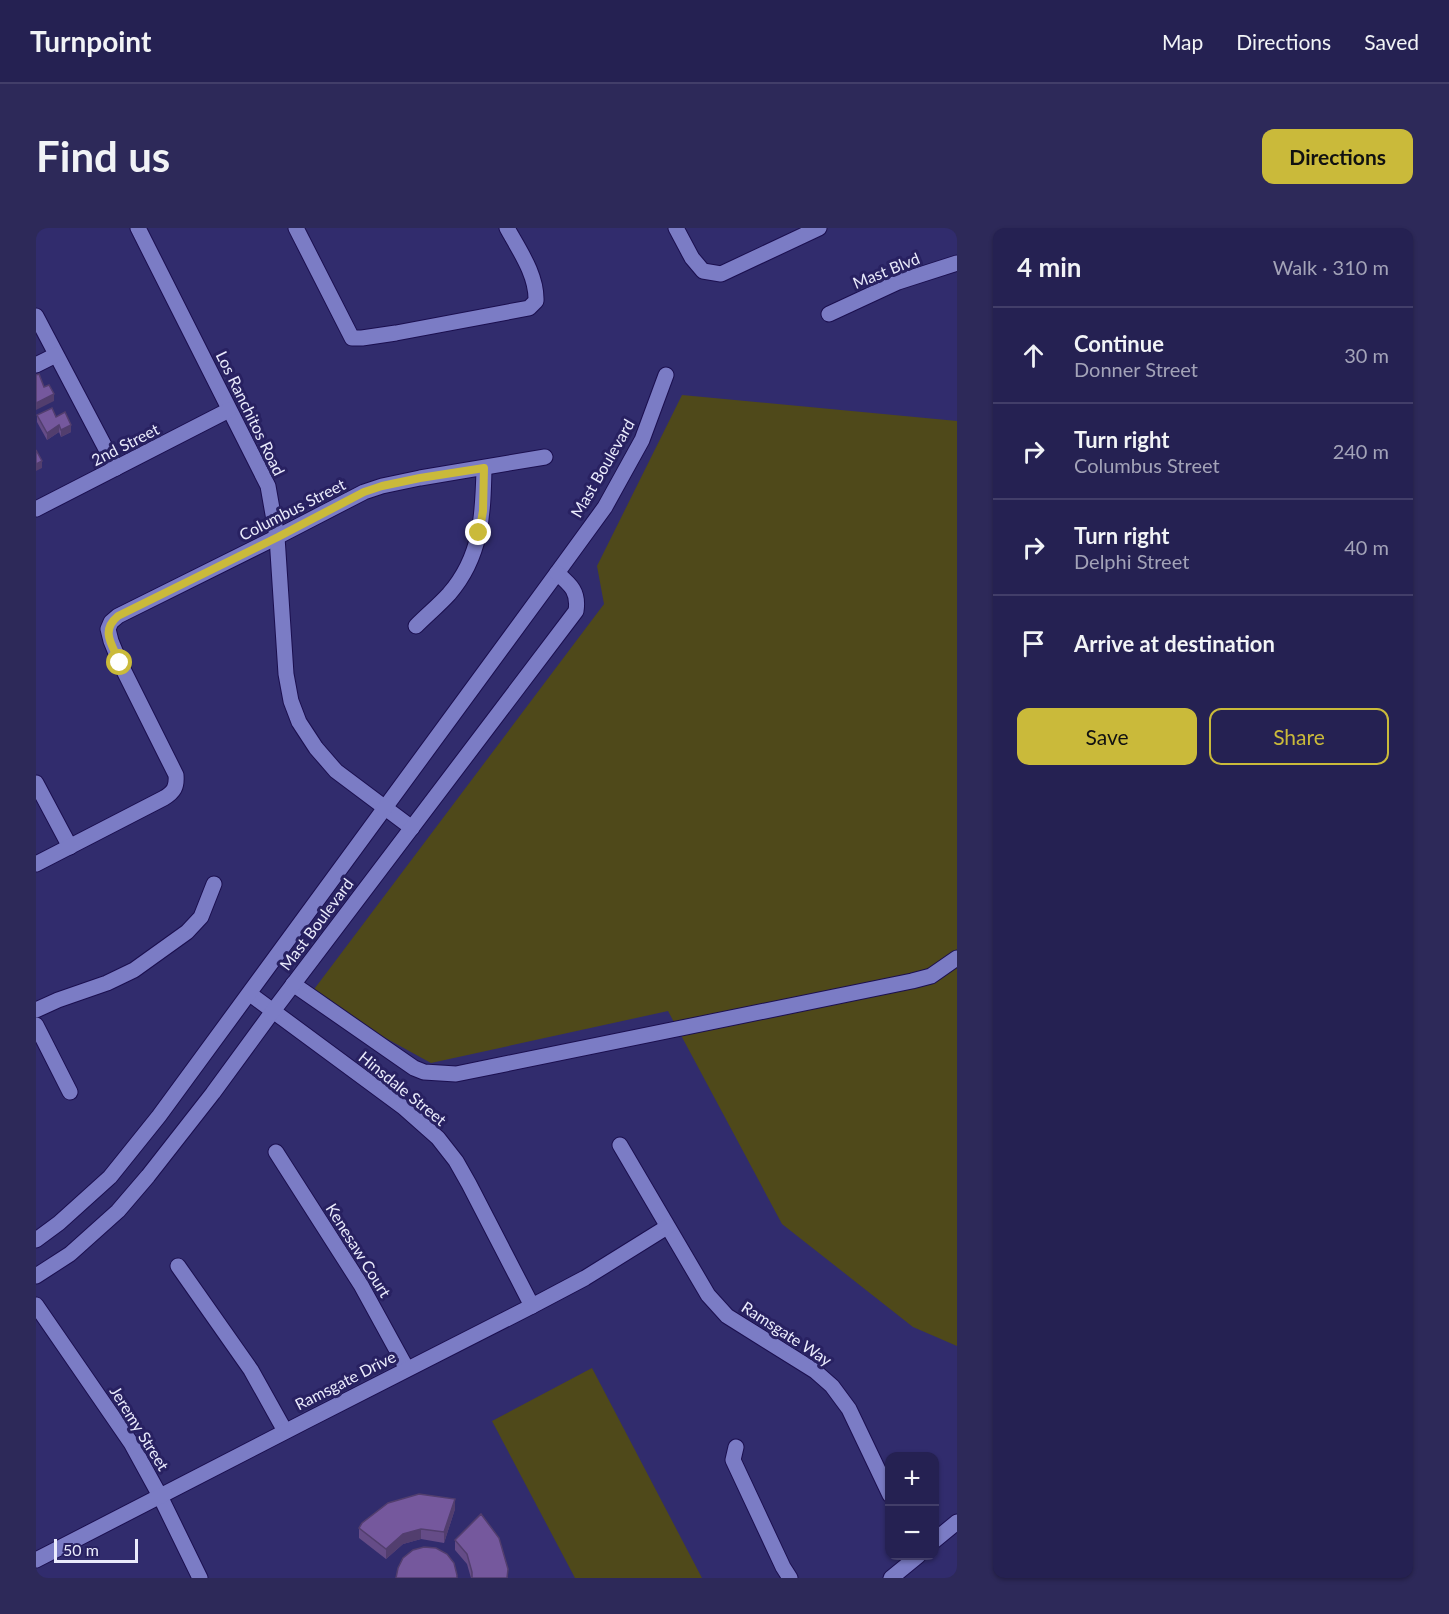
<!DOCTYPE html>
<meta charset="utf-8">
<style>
:root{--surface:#252152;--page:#2d2959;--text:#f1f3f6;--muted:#a3a3b8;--line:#423e69;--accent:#caba3a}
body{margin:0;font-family:Lato,sans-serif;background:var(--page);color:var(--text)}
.controls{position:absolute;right:18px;bottom:18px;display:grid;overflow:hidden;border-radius:12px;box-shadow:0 2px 4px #0004}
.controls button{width:54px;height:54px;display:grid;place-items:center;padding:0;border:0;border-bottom:2px solid var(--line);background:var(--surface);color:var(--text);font:30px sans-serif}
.scale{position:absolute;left:18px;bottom:15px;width:84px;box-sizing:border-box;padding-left:6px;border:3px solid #eaebfc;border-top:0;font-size:16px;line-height:21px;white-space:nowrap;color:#eaebfc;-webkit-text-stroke:4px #282161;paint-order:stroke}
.stop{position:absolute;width:18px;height:18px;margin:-14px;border:4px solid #caba3a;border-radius:50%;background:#fff}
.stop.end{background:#caba3a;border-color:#fff;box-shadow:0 2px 6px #0008}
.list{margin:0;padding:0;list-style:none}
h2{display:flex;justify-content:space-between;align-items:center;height:78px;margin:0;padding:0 24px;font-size:26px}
h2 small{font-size:20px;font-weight:400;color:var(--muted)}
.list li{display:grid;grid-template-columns:39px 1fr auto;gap:18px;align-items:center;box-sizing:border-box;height:96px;padding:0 24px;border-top:2px solid var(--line)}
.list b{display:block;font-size:22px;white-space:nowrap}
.list p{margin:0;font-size:20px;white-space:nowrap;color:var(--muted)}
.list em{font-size:20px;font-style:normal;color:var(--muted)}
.actions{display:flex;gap:12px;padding:18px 24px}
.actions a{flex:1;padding:14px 0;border:2px solid var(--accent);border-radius:12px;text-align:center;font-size:21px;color:var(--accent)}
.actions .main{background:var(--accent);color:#111}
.icon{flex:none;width:33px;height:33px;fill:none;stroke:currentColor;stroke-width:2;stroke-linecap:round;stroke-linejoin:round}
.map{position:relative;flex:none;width:921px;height:1350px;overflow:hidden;border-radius:12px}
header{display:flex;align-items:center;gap:36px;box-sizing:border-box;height:84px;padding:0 30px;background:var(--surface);border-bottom:2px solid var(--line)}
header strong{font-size:28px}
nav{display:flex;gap:33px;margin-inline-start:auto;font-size:21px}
.intro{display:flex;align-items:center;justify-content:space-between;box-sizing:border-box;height:144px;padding:0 36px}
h1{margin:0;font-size:42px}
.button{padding:15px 27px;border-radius:12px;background:var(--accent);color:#111;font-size:21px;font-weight:700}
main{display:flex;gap:36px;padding:0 36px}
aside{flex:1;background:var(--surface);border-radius:12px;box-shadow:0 2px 4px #0004}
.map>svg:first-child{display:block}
.green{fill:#4f491a}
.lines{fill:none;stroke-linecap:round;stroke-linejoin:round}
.minor-casing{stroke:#1b0f4f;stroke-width:17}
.minor{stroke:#7b7cc5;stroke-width:15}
.wall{fill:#654c87}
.shaded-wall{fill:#523e6e}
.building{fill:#75589d;stroke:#523e6e;stroke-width:1.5}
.route{stroke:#caba3a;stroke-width:8}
.labels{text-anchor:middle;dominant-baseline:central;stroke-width:6;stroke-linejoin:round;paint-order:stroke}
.street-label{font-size:16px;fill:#eaebfc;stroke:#282161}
</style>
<header>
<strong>Turnpoint</strong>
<nav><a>Map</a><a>Directions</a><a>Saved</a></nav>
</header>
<div class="intro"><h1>Find us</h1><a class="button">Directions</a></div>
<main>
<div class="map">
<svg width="921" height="1350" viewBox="0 0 921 1350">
<rect width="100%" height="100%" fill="#312c6d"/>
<g class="green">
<path d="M646,167l275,26v925l-44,-19 -131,-103 -114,-213 -237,52 -122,-67 295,-392 -7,-38z"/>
<path d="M556,1140l110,210h-127l-83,-157z"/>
</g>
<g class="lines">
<g class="minor-casing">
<g id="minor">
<path d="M102,0l130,258 9,51 9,137 5,27 8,21 17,26 20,23 76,57"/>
<path d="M260,0l56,110h10l34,-5 133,-25 7,-7c1,-26 -17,-51 -29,-73"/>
<path d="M640,0l16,30 11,13 18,3 98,-46"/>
<path d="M793,86l69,-32 59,-19"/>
<path d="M0,88l80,152"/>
<path d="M0,137l20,-10"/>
<path d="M0,281l193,-99"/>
<path d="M380,398c11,-11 23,-21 33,-32 33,-38 34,-80 35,-126"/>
<path d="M0,555l34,64"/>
<path d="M0,636l128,-66c10,-6 13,-11 12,-23l-56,-112 -9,-22 -3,-12 3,-7 7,-6 159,-79 87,-45 18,-6 38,-8 125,-21"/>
<path d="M257,756l121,84 10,4 32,2 456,-93 19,-5 26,-18"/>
<path d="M214,766l153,113 35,31 18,23 13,23 63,122"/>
<path d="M0,782l22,-10 49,-17 27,-13 53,-38 14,-15 13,-33"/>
<path d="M0,797l34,67"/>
<path d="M584,917l88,150 19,21 88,55 17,15 17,23 41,86"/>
<path d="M240,924l85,133 46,84"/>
<path d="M0,1012l23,-17 51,-46 49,-61 398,-543 48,-66 37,-67 24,-65"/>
<path d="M142,1038l73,104 34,61"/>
<path d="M0,1048l34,-22 48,-43 30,-35 65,-83 60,-82 303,-400c3,-19 -5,-26 -19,-38"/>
<path d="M0,1077l95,138 29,53 40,82"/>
<path d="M700,1219l-3,13 50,107 7,11"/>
<path d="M898,1313l23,-19"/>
<path d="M0,1332l268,-138 228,-116 53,-28 82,-51"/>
<path d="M855,1350l27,-22"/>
</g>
</g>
<use href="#minor" class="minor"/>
</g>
<g class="wall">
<path d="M1,187l19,2 15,15 -10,5 -2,-5 -12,8 -10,-18z"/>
<path d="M419,1281l-11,34 -23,-4 -18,5 -17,15 -27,-21v-10z"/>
<path d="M419,1312l53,38h-37l-4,-14 -12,-14z"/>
</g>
<g class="shaded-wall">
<path d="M18,166v7l-18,9v-7z"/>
<path d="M23,197v7l-12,8v-7z"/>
<path d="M35,197v7l-10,5v-7z"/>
<path d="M6,233v7l-6,3v7v-14z"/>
<path d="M419,1271v10l-11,34v-11z"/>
<path d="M385,1301v10l-18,5 -17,15v-10l17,-15z"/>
</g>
<g class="building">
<path d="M3,146l5,13 5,-2 5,9 -18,9v-28z"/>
<path d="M16,180l4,9 9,-5 6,13 -10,5 -2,-5 -12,8 -10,-18z"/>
<path d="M0,222l6,11 -6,3z"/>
<path d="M383,1266l36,5 -11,33 -23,-3 -18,5 -17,15 -27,-21 3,-5 26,-20z"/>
<path d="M445,1286l18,24 9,31 -1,9h-35v-6l-5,-18 -12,-14z"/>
<path d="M388,1319l12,1 11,6 7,9 3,12v3h-61l2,-10 5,-10 10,-8z"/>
</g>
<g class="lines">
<path class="route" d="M84,435c-8,-19 -20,-32 -2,-47l160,-79 86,-45 18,-6 38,-8 64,-10 -1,43 -4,22"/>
</g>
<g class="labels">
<g class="street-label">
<text transform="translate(850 42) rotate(-22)">Mast Blvd</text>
<text transform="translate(215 185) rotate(64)">Los Ranchitos Road</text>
<text transform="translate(89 216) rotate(-27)">2nd Street</text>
<text transform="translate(566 240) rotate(-60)">Mast Boulevard</text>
<text transform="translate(256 281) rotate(-27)">Columbus Street</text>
<text transform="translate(280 696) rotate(-53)">Mast Boulevard</text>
<text transform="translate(367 860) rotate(39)">Hinsdale Street</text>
<text transform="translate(323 1022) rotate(58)">Kenesaw Court</text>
<text transform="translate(751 1105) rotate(33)">Ramsgate Way</text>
<text transform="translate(309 1152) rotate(-27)">Ramsgate Drive</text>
<text transform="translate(104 1200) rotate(58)">Jeremy Street</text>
</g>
</g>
</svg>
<div class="controls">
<button>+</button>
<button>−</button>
</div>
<div class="scale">50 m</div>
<div class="stop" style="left:84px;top:435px"></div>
<div class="stop end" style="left:443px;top:305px"></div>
</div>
<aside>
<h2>4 min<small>Walk · 310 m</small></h2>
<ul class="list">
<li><svg class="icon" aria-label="ahead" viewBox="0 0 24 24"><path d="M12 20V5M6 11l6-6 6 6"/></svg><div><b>Continue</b><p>Donner Street</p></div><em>30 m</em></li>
<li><svg class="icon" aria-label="right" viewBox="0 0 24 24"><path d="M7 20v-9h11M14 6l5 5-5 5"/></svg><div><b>Turn right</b><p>Columbus Street</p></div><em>240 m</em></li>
<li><svg class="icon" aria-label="right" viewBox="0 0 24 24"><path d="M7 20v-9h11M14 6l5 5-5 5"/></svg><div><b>Turn right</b><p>Delphi Street</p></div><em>40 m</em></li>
<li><svg class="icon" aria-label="arrive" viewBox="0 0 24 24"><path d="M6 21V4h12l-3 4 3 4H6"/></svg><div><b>Arrive at destination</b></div></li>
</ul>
<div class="actions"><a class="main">Save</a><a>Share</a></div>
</aside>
</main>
